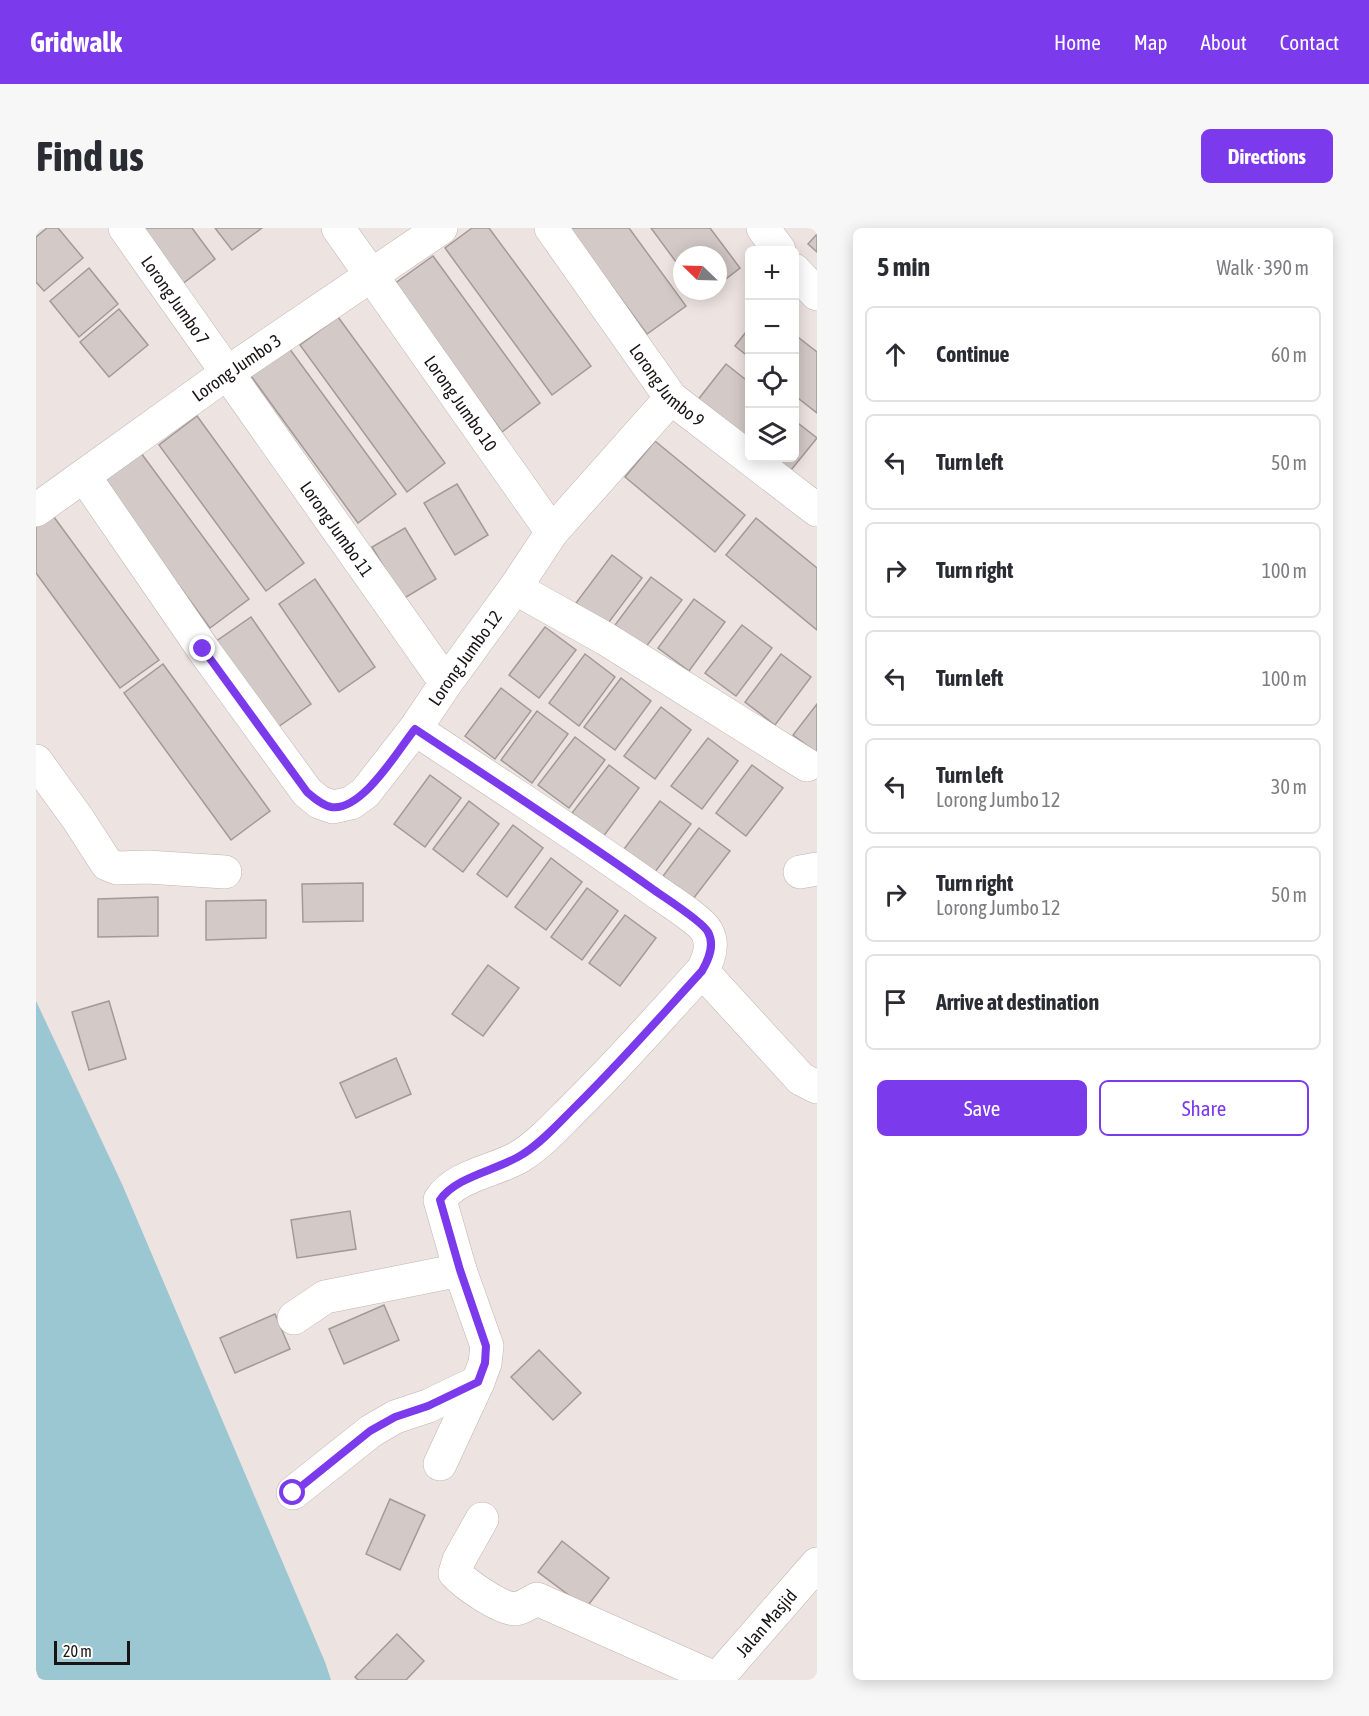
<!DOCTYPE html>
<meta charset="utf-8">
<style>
:root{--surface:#fff;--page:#f7f7f7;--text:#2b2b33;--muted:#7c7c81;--line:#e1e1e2;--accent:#7c3aed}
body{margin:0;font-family:"Asap Condensed",sans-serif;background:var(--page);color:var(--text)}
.controls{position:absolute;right:18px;top:18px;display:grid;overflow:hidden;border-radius:9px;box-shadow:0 3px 15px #0003}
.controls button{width:54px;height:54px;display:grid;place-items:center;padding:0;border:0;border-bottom:2px solid var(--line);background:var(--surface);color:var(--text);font:30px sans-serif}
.compass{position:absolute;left:637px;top:18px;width:54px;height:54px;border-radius:50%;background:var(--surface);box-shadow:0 3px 15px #0003;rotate:293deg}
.scale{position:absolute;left:18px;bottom:15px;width:76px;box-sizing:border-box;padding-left:6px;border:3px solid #171413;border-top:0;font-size:16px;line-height:21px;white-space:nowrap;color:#171413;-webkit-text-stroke:4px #fff;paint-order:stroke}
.stop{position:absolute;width:18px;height:18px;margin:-14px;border:4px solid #7c3aed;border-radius:50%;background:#fff}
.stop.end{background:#7c3aed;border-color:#fff;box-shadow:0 2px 6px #0008}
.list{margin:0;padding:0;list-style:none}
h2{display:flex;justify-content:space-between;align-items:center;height:78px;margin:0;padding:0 24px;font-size:26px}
h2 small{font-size:20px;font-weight:400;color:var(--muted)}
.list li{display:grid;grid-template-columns:39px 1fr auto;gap:18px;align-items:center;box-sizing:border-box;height:96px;margin:0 12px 12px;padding:0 12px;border:2px solid var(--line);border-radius:9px}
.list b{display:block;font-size:22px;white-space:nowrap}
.list p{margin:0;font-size:20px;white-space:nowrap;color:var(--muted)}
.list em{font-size:20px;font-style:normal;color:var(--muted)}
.actions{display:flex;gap:12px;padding:18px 24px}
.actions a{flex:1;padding:14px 0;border:2px solid var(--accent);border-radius:9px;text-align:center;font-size:21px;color:var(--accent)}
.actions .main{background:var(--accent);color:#fff}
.icon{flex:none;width:33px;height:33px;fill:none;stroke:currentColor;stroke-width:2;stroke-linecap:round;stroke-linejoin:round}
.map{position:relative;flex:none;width:781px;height:1452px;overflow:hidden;border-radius:9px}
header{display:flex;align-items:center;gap:36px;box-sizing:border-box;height:84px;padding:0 30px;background:var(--accent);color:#fff}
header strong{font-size:28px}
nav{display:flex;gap:33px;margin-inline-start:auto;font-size:21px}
.intro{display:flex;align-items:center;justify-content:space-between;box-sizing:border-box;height:144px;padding:0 36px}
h1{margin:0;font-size:42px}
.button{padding:15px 27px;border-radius:9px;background:var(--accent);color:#fff;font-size:21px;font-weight:700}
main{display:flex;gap:36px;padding:0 36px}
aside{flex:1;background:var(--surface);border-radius:9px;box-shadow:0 3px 15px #0003}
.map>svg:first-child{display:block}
.water{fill:#9ac7d2}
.building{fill:#d3c9c7;stroke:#a39a98;stroke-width:1.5}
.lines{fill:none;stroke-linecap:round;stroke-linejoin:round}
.minor-casing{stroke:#beb5b2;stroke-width:34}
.minor{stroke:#fff;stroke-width:33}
.route{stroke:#7c3aed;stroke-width:8}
.labels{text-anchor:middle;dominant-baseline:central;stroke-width:5;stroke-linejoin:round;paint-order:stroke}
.street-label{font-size:18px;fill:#171413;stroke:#fff}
</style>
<header>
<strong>Gridwalk</strong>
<nav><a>Home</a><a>Map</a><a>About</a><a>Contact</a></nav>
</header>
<div class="intro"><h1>Find us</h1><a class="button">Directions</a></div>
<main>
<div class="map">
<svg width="781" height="1452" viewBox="0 0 781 1452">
<rect width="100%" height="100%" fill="#ede3e0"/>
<path class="water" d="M0,773l86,183 203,478 6,18h-292l-3,-10z"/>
<g class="building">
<path d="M11,0h11l25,30 -39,33 -8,-9v-45z"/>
<path d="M96,0h60l23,31 -38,29z"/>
<path d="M179,0h47l-30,22z"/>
<path d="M436,0h17l102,138 -39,29 -107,-147z"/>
<path d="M533,0h60l57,78 -39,28z"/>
<path d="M615,0h59l30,40 -22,17v-30h-36v15z"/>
<path d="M781,6v18l-9,-8z"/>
<path d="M397,28l107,147 -38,29 -108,-148z"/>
<path d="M53,40l29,36 -39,33 -29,-36z"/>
<path d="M661,63h12l-8,6z"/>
<path d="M83,81l29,36 -39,32 -29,-35z"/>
<path d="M302,89l107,146 -38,29 -107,-147z"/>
<path d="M714,99v31l-15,-12z"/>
<path d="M758,106l23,18v61l-23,-18z"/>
<path d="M253,120l107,146 -38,29 -107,-147z"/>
<path d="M690,136l24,19v61l-53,-43z"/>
<path d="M161,188l107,147 -38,28 -107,-146z"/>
<path d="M758,192l23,18 -30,37 -21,-17h28z"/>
<path d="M619,213l90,74 -30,37 -90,-75z"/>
<path d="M105,225l108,146 -39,29 -107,-147z"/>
<path d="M421,256l31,51 -33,20 -31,-52z"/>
<path d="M15,285l108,147 -39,28 -84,-115v-49z"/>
<path d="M720,290l61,50v62l-91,-75z"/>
<path d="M369,300l31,51 -33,20 -31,-52z"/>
<path d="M576,327l30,23 -36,48 -30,-23z"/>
<path d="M615,349l31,23 -37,48 -30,-23z"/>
<path d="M279,351l60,88 -36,25 -60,-88z"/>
<path d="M658,371l31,23 -36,49 -31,-23z"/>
<path d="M215,389l60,87 -36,25 -60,-87z"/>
<path d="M706,397l30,23 -36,48 -31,-23z"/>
<path d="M509,399l31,23 -37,48 -30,-23z"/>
<path d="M549,426l30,23 -36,49 -30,-23z"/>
<path d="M745,426l30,23 -36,48 -30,-23z"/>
<path d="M127,436l107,147 -39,29 -107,-147z"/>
<path d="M585,450l30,23 -36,49 -31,-23z"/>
<path d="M465,460l30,23 -36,48 -30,-23z"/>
<path d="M781,476v49l-24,-18z"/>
<path d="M625,479l30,23 -36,49 -31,-23z"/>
<path d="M501,483l31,23 -36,49 -31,-23z"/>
<path d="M539,509l30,23 -36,48 -31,-23z"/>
<path d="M672,510l30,23 -36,48 -31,-23z"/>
<path d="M573,537l30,23 -36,49 -31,-24z"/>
<path d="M716,537l31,23 -37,48 -30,-23z"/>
<path d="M394,547l31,23 -36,49 -31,-23z"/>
<path d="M433,573l30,23 -36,48 -30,-23z"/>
<path d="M624,573l31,23 -36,48 -31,-23z"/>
<path d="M477,597l30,23 -36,49 -30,-23z"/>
<path d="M663,600l31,23 -37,48 -30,-23z"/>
<path d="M515,630l31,24 -36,48 -31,-23z"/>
<path d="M327,655v38l-60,1 -1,-38z"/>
<path d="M551,660l31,23 -36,49 -31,-23z"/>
<path d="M122,669v39l-60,1v-38z"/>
<path d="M230,672v38l-60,2v-39z"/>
<path d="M589,687l31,23 -36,48 -31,-23z"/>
<path d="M452,737l31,23 -36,48 -31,-22z"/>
<path d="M73,773l17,58 -37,11 -17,-58z"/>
<path d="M360,830l15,36 -55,24 -16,-35z"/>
<path d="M314,983l6,38 -59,9 -6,-38z"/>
<path d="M348,1077l15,35 -55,24 -15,-35z"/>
<path d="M239,1086l15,35 -55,24 -15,-35z"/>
<path d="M503,1122l42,43 -28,27 -42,-43z"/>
<path d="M354,1271l35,16 -25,55 -34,-16z"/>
<path d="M526,1313l47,37 -23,30 -48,-36z"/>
<path d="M361,1406l27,27 -18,19h-48l-3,-3z"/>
</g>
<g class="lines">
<g class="minor-casing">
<g id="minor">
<path id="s1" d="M89,0l321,455"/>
<path id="s2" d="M302,0l214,304"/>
<path id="s3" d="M515,0l120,170 146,112"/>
<path d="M727,0l16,22"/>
<path d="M758,42l23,24"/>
<path id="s4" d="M48,248l119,173 104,143 12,10 14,5 18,-4 14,-10 50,-64 31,-46 69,-95 37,-56 119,-134"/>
<path id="s5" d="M0,282l191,-137 214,-145"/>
<path d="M479,360l91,51 201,126"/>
<path d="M379,501c80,53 161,105 239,161 11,8 48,31 53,42 7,13 2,27 -5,39 -42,46 -83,93 -128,137 -17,17 -34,36 -55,49 -24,14 -63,18 -79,43l20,70 27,76 -2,17 -7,19 -38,82"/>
<path d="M0,533l42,58 29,45 10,4 30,-1 78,5"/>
<path d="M764,644l17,-3"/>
<path d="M666,743l99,108 16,8"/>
<path d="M258,1090l31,-21 135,-27"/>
<path d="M257,1265l78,-62 24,-14 33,-11 50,-24"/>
<path d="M446,1291l-23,41 -4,13c10,11 45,36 61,36 6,-1 15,-7 21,-10l180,80"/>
<path id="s6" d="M680,1452l101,-116"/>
</g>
</g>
<use href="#minor" class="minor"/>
</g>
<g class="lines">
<path class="route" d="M167,421l104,143c7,6 15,13 24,15 31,5 67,-57 84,-78 80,53 161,105 239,161 11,8 48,31 54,42 7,13 1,27 -6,39 -42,46 -83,93 -128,137 -16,16 -32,34 -51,46 -24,16 -67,22 -83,46l20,70 26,76 -1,17 -7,19 -50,24 -33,11 -25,14 -77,62"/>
</g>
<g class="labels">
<g class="street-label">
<text stroke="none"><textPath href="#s1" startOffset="88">Lorong Jumbo 7</textPath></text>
<text stroke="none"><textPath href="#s5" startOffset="246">Lorong Jumbo 3</textPath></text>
<text stroke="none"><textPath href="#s3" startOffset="196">Lorong Jumbo 9</textPath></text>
<text stroke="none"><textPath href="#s2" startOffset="214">Lorong Jumbo 10</textPath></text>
<text stroke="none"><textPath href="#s1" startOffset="368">Lorong Jumbo 11</textPath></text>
<text stroke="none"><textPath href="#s4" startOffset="621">Lorong Jumbo 12</textPath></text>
<text stroke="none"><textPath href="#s6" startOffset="76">Jalan Masjid</textPath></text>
</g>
</g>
</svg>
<div class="controls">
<button>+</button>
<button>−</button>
<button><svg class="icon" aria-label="locate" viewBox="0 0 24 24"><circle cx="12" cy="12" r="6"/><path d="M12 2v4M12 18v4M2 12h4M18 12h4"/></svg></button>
<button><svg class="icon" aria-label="layers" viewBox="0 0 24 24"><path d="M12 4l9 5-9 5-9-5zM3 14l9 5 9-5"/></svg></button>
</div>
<svg class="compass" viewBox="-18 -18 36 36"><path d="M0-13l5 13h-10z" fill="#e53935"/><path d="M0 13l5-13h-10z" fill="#7c7c81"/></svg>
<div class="scale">20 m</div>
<div class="stop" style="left:257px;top:1265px"></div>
<div class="stop end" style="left:167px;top:421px"></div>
</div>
<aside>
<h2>5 min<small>Walk · 390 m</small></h2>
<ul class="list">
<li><svg class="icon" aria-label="ahead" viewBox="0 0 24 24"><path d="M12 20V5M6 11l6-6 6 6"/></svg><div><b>Continue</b></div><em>60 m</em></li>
<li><svg class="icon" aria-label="left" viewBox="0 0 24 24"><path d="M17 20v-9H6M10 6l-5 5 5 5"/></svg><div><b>Turn left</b></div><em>50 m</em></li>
<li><svg class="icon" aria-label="right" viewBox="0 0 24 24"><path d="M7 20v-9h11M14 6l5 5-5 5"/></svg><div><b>Turn right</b></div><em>100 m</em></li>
<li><svg class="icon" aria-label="left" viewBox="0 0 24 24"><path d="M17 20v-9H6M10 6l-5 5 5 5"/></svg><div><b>Turn left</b></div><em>100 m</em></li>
<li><svg class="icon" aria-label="left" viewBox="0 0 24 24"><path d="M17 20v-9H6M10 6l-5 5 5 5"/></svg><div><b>Turn left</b><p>Lorong Jumbo 12</p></div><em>30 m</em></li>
<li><svg class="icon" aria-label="right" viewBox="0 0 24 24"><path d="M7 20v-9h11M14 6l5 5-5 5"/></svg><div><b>Turn right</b><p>Lorong Jumbo 12</p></div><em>50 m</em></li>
<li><svg class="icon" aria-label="arrive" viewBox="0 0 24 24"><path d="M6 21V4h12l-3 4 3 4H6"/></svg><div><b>Arrive at destination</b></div></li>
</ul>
<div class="actions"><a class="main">Save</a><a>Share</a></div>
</aside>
</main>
